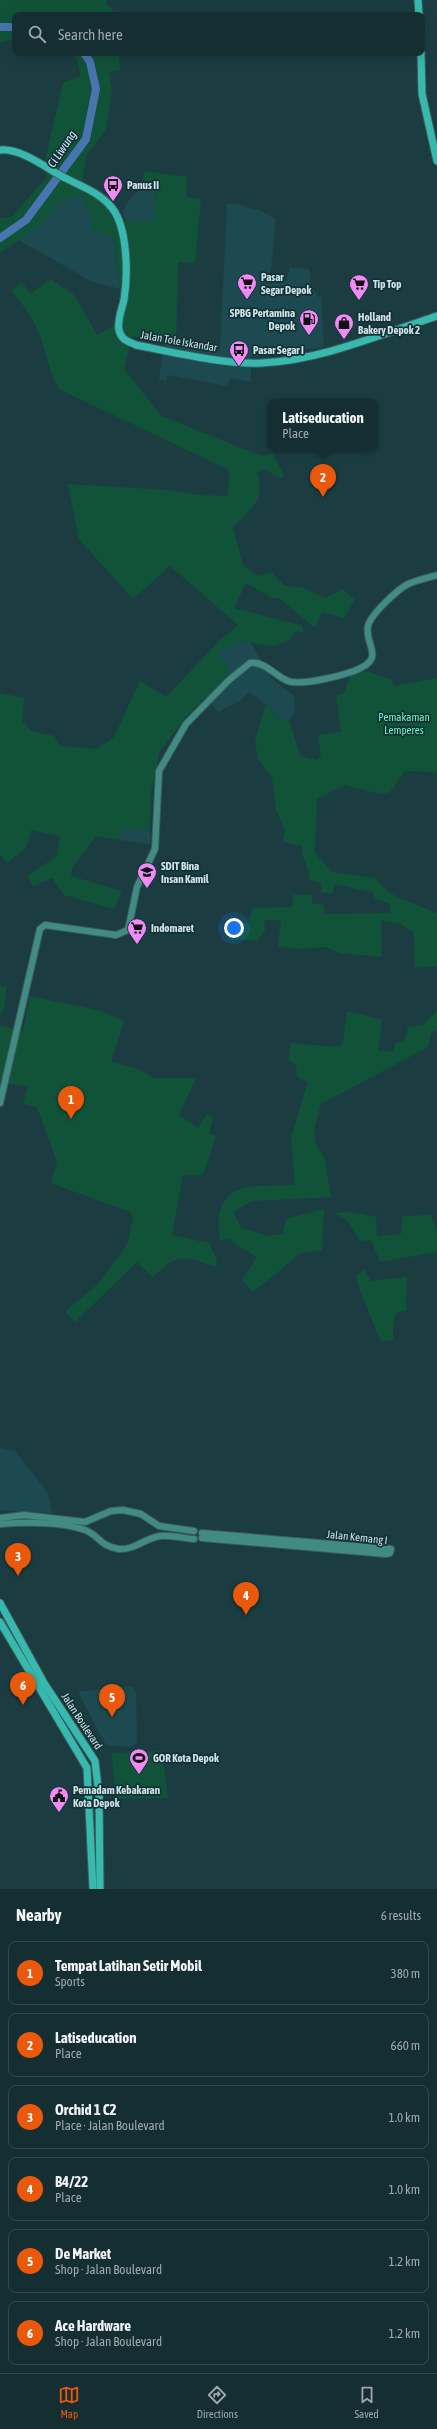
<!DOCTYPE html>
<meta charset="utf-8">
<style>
:root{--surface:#142e32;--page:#1d363a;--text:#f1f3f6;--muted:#9da8ac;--line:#334a4d;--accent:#ea580c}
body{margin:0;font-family:"Asap Condensed",sans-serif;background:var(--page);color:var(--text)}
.you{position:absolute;left:234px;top:928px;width:14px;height:14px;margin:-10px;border:3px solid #fff;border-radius:50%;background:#1a73e8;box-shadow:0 0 0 6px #1a73e833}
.badge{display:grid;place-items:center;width:26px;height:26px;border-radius:50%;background:var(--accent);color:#fff;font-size:13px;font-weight:700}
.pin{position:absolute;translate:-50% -33px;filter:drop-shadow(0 1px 2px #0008)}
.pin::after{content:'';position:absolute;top:21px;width:14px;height:12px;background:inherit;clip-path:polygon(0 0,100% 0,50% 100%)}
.popup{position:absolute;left:268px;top:399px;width:110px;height:52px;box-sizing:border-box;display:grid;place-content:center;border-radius:8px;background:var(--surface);filter:drop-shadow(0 1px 3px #0005);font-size:13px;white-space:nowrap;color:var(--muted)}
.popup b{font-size:15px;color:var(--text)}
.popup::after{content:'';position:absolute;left:50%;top:100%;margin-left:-8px;border:8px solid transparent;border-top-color:var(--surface)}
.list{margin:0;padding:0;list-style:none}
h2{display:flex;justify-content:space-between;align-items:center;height:52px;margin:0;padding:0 16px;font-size:17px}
h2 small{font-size:13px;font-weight:400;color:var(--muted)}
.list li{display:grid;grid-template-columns:26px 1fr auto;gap:12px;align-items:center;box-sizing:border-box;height:64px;margin:0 8px 8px;padding:0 8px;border:1px solid var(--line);border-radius:8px}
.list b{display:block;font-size:15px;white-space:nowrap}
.list p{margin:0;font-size:13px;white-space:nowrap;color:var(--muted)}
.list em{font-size:13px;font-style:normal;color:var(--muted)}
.icon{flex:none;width:22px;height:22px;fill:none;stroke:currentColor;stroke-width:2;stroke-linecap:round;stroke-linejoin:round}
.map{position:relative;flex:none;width:437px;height:1889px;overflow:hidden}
.search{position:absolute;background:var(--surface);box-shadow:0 4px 16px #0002;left:12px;right:12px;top:12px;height:44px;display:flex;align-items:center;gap:10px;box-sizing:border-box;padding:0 14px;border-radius:8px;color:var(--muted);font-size:15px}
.sheet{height:484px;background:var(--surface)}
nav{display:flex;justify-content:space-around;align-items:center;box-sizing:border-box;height:56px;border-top:1px solid var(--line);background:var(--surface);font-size:11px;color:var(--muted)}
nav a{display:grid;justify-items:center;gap:2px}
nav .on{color:var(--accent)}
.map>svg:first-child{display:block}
.built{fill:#1d4a51}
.green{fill:#115339}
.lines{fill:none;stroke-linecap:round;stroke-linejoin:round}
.river{stroke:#4875af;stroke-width:8}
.tertiary-casing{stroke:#3b5b5f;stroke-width:8}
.secondary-casing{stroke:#3b5b5f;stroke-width:9}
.tertiary{stroke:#428b82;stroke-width:6}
.secondary{stroke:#37b9ad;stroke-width:7}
.labels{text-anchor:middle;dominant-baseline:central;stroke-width:3.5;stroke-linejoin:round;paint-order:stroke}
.poi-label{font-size:11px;font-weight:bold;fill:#cfe1e4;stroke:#103238;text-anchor:start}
.street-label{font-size:11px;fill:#cfe1e4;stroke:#103238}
.park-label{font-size:11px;fill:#79f1bb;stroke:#103238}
.water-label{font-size:12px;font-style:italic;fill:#d7e4f5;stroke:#103238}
</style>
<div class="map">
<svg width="437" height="1889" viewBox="0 0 437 1889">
<rect width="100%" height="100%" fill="#1b3d42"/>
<g class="built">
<path d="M142,187l14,2 -3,33 -27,-1 -3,-10 4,-8z"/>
<path d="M75,195l10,3 8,32 20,7 7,52 -27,-7 -74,-42 22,-15 17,-22z"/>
<path d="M227,204h11l23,7 15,8 -6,58 16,4 4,-14 19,2 2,16 7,12h3l3,50 -73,10v25l-21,-4 -3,8 -59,-11 -2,6 -7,-1 5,-37 56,8z"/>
<path d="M242,641l8,1 21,36 23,18 1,16 -6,8h-8l-15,-16 -17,-12 -11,10 -20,10 -12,-16 24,-23 -13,-21z"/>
<path d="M122,829l28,1v14l-31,-4z"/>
<path d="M0,1448l15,3 33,42 4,20 -52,-3z"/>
<path d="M126,1686l6,1 4,6 1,50 -7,4 -24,-2 -28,-53z"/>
</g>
<g class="green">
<path d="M0,0h107v5l6,5v5h-98v27l-7,-2 -8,3z"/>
<path d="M75,53h44l1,17 -11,2 3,18 -6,39 -20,28 -5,31 25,15 5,13 15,5h27l3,-32 -14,-2 2,-16 43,6 -1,20 15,2 -6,64 -17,-1 -2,84 -44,-10 -8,33 37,47 100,40 12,-2 11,21 -3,4 -17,-10 -7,4c10,27 -7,36 -24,54l10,39 15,10 13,-4 13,13 19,3 23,10 17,-9 12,11 -11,18 -22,-6 -7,16 -36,-30h-7l-26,-15 -12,25 68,18 2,7 -9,-2 -6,10 -17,5 -30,-5 -25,11 13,21 -39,38 -31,40 -9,41 -1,38 -28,-1 -3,11 -23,-4 -24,32 -1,8 51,15 -8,18 -50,-14 -12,-17 -19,8 -6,-10 30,-20 3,-20 -29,-6 -5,18 -19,15 -7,-8v-162l24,5 -2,23 9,10 23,5 7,10 36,3 17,-12 26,-56 26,16 53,-56 19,-16 -68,-59 -37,33 -54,-60 -11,-55 99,6 30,5 31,1 1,-26 -170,-81c-9,-16 -12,-33 -18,-51 -6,-17 -17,-33 -30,-47l11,-9 8,12 21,-15 23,16 23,40 21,-12 2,-34 -7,-52 -20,-7 -8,-32 -10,-3 -17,8 -17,22 -41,28v-35l12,-1 35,-40 -1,-21 17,-73 18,-7z"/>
<path d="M366,671l26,9 2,6 43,-8v94l-32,-1 -15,21 -10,2 -35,-9 -28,14 -2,54 17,19 43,6 12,13 10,6 40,16v53l-22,2 -1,-35 -15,-10 -18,-3 1,37 -41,-4 -15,-6 -30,2 -18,-3 3,-26h-17l1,11 -8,9h-29l3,-19 17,2 5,-15 39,-1 1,-12h19v8l12,2v9l66,-1v-9l-15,-6 -3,-6 -37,-8 -3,10 -11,-2v-9l-12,-4c1,-15 -8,-17 -7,-33l-19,-4 2,-11 -9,-22 -4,-32 -14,-18 -3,-18 11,-37 14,16h9l11,36 17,4 4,-3 -3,-22 23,-3 -5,-37 8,-2 6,-17z"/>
<path d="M0,986l7,1 -4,26h-3z"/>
<path d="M30,996l71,15 23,10 -13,41 28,7 14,9h43l-17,37 19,13 9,-14 6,4 -4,16 7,2 -13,39h-20l-11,60 37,8 8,18 -2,6c-33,-12 -35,-15 -62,10l-16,-15 -62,60 -10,-10 33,-28 30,-41 5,-26 -3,-5 -79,-29 6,-21 -20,-55 -14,-3 5,-17 -28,-5v-56l23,5z"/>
<path d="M347,1011l35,9 -4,30 14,2 4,-9 9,-3 3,-13 15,-2 14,-14v19l-6,3 -3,14 -107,57 -7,26 3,17 7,9 7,41 -79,4 -19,11 9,16 25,8 16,-2 3,-15 38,-10 -2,41 -21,3 -48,39 -11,-12 15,-23 -29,-18 -8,1c-8,-62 30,-53 75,-55l-4,-48 17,-55 -11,-5 -1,-12 -7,-5 1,-17 49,4 4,-5z"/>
<path d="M351,1212l25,5 1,19 24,-2 1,-18 29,-1 6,17v20l-57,10 -9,-22 -11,1 -12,-20 -13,-8z"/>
<path d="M364,1270l8,11 35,-4 -1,34 -9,1 -4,10v18l-12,2 -22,-54 -3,-13z"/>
<path d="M162,1751l6,47 -53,1 -3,-46z"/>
</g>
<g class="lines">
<g class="river">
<path d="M0,27h15"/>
<path d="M0,238l26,-18 60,-81 10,-50 -6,-27 -6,-9"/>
</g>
<g class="tertiary-casing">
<g id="tertiary">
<path d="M0,1103l40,-174 5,-4 71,10 12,-5 9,-43 18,-38 4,-78 27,-47 43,-44 21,-17c15,-2 25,13 38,18 13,5 52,-5 66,-10 34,-13 10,-25 14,-45 3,-12 29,-36 40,-42 9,-4 19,-6 29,-9"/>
<path d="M0,1518l24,-3 61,7 26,-11 12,-1 18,4 18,12 35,5"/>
<path d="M0,1524c27,-2 60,-3 85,6 14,5 14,16 34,19 16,1 26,-11 41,-13 11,-1 23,2 34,3"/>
<path d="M202,1538l184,16 4,-1 1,-4 -189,-16"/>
</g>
</g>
<g class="secondary-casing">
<g id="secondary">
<path d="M418,0l1,15"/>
<path d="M421,53l1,41 15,67"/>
<path d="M0,150c18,-2 41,14 56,23 18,11 42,17 56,35 16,20 16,68 12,92 -2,9 -7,20 -5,30 2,10 9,11 17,15 36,7 91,20 126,18 60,-3 119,-29 175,-47"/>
<path d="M0,1603l44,80 51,78 4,35 1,93"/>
<path d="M0,1622l87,146 6,121"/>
</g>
</g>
<use href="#tertiary" class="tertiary"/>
<use href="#secondary" class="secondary"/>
</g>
<defs>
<g id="bus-pin" transform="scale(1)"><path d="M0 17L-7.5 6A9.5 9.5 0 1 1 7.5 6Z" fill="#f18af4" stroke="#103238"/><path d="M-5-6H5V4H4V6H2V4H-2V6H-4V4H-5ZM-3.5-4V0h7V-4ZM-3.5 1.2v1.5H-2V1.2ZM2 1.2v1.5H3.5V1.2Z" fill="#111"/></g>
<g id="supermarket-pin" transform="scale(1)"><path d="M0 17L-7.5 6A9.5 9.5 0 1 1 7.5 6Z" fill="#f18af4" stroke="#103238"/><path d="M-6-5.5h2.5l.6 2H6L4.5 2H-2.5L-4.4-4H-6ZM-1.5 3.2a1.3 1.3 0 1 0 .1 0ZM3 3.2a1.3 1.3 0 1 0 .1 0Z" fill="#111"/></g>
<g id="fuel-pin" transform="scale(1)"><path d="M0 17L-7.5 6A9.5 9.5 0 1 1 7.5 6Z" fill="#f18af4" stroke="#103238"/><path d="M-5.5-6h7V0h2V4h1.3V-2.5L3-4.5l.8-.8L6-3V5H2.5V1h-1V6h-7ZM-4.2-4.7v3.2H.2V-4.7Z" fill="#111"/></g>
<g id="shop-pin" transform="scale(1)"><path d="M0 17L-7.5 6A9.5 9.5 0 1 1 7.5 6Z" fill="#f18af4" stroke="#103238"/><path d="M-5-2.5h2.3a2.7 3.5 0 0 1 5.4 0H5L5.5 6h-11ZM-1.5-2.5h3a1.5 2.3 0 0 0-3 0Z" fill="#111"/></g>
<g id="school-pin" transform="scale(1)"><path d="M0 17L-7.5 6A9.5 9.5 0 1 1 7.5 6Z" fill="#f18af4" stroke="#103238"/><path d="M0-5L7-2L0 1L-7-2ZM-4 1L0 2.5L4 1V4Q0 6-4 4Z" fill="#111"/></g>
<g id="stadium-pin" transform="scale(1)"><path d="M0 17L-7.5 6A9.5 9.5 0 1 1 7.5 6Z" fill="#f18af4" stroke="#103238"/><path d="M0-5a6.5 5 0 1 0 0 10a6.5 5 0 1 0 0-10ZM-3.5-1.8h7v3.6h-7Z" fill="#111"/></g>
<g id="civic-pin" transform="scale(1)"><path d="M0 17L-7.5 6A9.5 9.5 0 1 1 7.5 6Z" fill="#f18af4" stroke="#103238"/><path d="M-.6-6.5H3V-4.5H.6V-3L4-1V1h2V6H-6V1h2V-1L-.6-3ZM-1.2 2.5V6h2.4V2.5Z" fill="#111"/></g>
</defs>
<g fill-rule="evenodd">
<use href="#bus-pin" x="113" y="185"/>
<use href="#supermarket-pin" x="247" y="283"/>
<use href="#supermarket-pin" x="359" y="284"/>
<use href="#fuel-pin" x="309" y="319"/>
<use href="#shop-pin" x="344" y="323"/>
<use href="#bus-pin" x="239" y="350"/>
<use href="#school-pin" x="147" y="872"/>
<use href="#supermarket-pin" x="137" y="928"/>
<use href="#stadium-pin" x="139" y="1758"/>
<use href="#civic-pin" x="59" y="1796"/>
</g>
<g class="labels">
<g class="poi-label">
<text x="127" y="185">Panus II</text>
<text x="261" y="277">Pasar<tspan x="261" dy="13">Segar Depok</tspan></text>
<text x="373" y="284">Tip Top</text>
<text x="295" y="313" text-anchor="end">SPBG Pertamina<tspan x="295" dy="13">Depok</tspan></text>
<text x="358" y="317">Holland<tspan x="358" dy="13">Bakery Depok 2</tspan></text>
<text x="253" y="350">Pasar Segar I</text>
<text x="161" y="866">SDIT Bina<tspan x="161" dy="13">Insan Kamil</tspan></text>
<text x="151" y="928">Indomaret</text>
<text x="153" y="1758">GOR Kota Depok</text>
<text x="73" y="1790">Pemadam Kebakaran<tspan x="73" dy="13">Kota Depok</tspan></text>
</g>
<g class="street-label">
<text transform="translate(179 341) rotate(10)">Jalan Tole Iskandar</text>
<text transform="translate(357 1537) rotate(6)">Jalan Kemang I</text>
<text transform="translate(82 1721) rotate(57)">Jalan Boulevard</text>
</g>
<g class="park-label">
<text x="404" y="717">Pemakaman<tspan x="404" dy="13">Lemperes</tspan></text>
</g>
<g class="water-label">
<text transform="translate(62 149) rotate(-56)">Ci Liwung</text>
</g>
</g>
</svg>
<div class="you"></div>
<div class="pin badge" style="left:71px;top:1119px">1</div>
<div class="pin badge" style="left:323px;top:497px">2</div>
<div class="popup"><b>Latiseducation</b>Place</div>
<div class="pin badge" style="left:18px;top:1576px">3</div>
<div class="pin badge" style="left:246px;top:1615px">4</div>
<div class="pin badge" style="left:112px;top:1717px">5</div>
<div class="pin badge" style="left:23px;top:1705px">6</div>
<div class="search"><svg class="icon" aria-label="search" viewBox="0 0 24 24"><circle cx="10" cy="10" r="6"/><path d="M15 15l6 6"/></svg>Search here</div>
</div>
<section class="sheet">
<h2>Nearby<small>6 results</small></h2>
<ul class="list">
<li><span class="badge">1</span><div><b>Tempat Latihan Setir Mobil</b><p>Sports</p></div><em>380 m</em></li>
<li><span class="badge">2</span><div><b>Latiseducation</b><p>Place</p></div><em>660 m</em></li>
<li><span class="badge">3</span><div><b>Orchid 1 C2</b><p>Place · Jalan Boulevard</p></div><em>1.0 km</em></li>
<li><span class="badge">4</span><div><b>B4/22</b><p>Place</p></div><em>1.0 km</em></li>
<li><span class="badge">5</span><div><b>De Market</b><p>Shop · Jalan Boulevard</p></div><em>1.2 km</em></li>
<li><span class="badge">6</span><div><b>Ace Hardware</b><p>Shop · Jalan Boulevard</p></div><em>1.2 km</em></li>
</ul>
</section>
<nav>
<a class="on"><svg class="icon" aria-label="map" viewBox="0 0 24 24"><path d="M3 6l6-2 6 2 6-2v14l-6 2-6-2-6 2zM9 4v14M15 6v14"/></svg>Map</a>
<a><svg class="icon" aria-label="directions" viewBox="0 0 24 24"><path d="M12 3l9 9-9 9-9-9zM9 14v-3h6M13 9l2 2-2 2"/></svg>Directions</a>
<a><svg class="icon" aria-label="saved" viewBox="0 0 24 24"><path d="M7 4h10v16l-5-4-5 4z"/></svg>Saved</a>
</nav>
